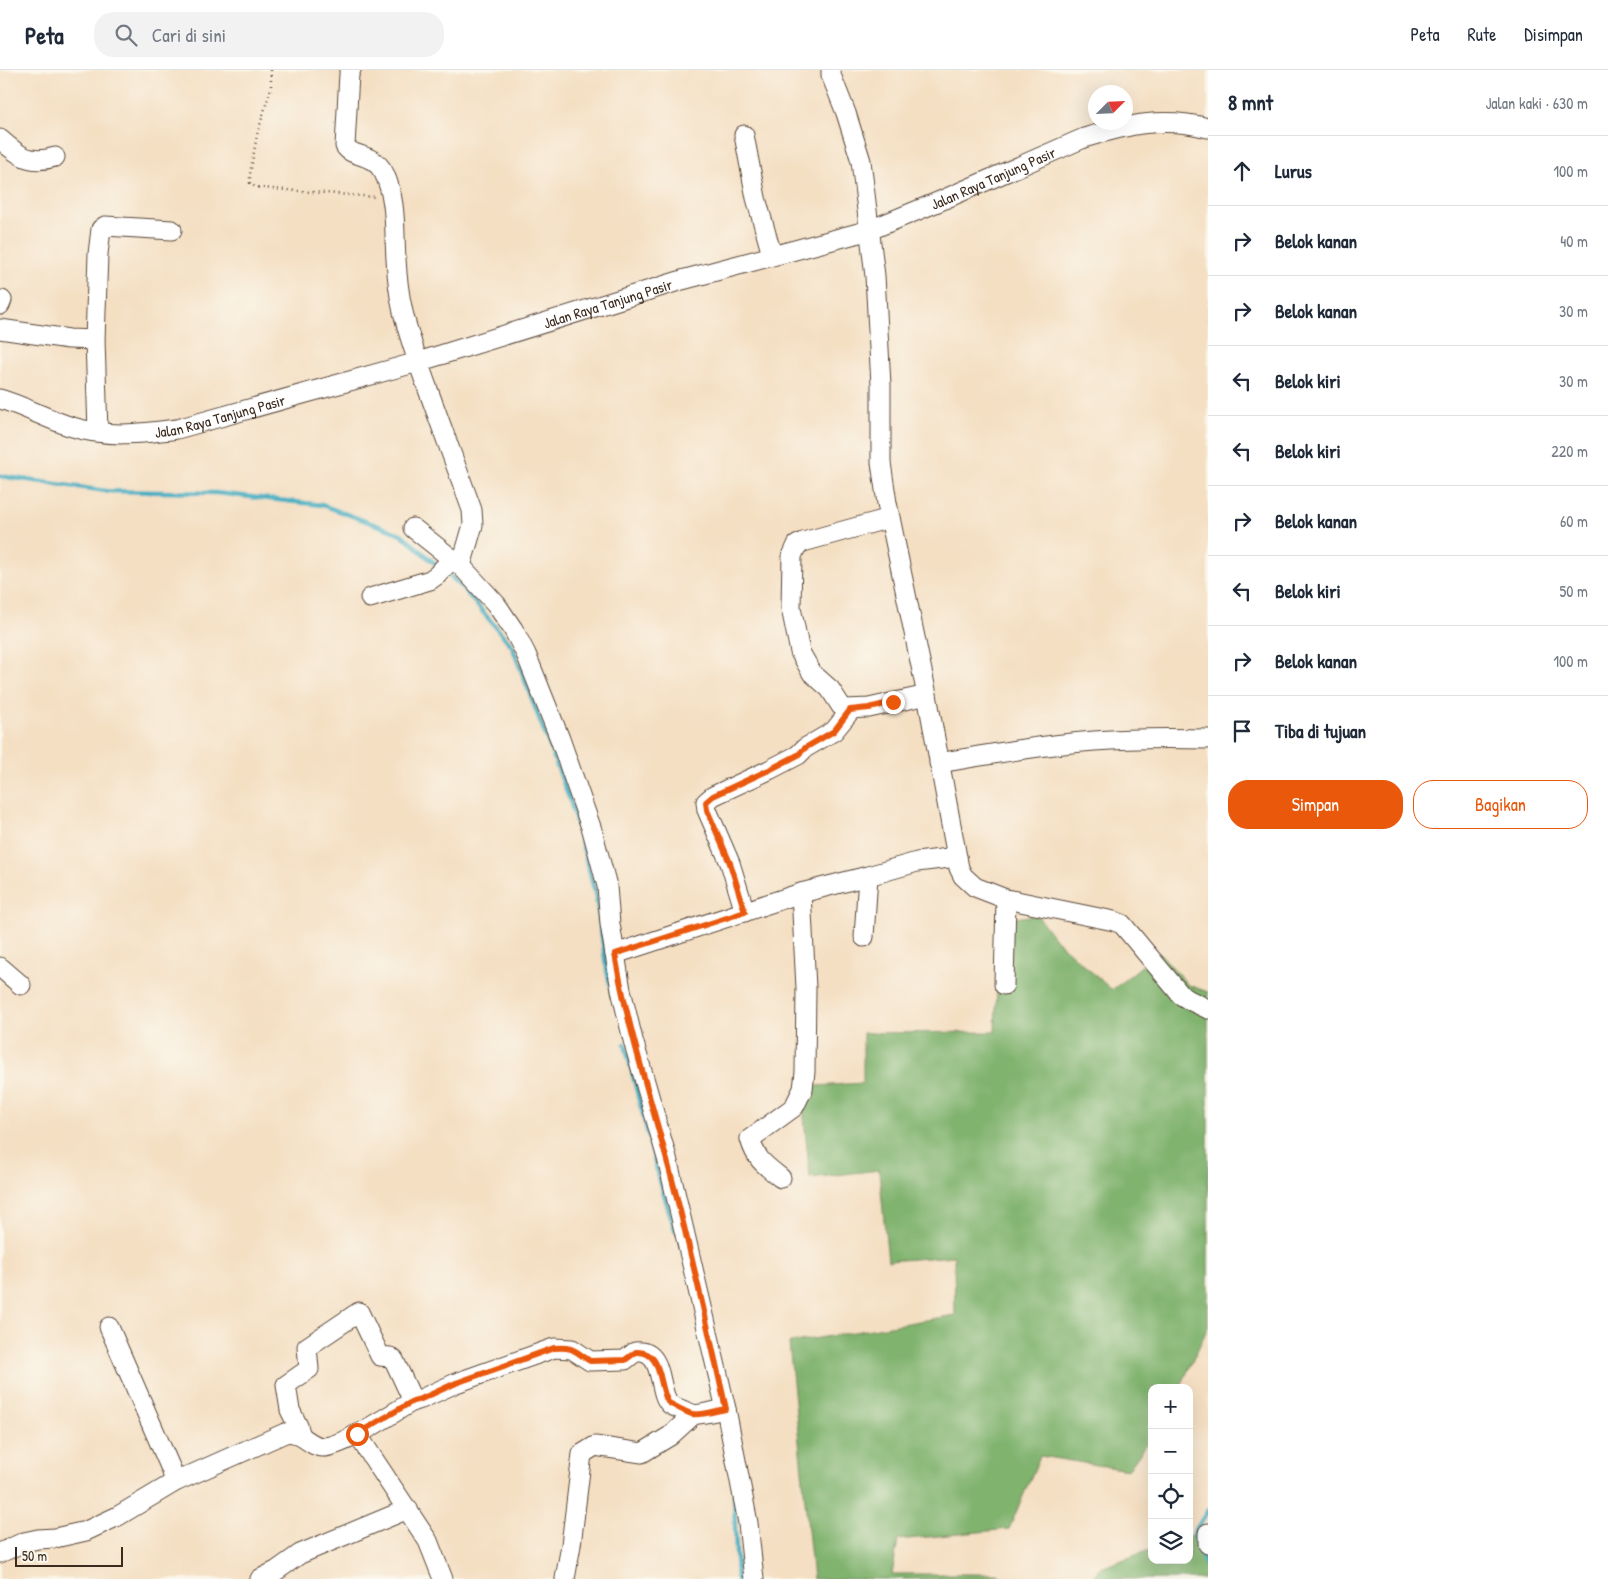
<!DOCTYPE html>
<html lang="id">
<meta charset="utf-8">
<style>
:root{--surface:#fff;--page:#f2f2f3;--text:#1f2937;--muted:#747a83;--line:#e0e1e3;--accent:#ea580c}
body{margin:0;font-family:"Patrick Hand",sans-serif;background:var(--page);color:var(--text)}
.controls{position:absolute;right:15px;bottom:15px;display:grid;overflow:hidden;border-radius:10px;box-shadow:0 5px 20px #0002}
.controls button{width:45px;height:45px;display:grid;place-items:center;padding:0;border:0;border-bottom:1px solid var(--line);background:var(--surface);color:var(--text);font:25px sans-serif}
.compass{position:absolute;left:1088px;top:15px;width:45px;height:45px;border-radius:50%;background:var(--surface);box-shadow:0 5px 20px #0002;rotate:66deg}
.scale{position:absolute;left:15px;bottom:12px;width:108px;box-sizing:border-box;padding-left:5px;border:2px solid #3b2a1e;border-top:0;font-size:14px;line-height:18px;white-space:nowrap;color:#3b2a1e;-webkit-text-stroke:4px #fbf7ec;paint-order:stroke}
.stop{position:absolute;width:15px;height:15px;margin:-11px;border:4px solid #ea580c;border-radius:50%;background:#fff}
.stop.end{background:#ea580c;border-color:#fff;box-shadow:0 1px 5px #0008}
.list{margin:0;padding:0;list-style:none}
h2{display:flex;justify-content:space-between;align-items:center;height:65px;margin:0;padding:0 20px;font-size:21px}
h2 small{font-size:16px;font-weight:400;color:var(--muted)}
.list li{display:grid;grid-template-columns:32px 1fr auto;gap:15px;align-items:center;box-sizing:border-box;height:70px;padding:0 20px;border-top:1px solid var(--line)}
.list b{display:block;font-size:19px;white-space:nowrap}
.list em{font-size:16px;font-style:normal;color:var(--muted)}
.actions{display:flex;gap:10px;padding:15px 20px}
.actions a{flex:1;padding:11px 0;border:1px solid var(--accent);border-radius:20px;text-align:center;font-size:18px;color:var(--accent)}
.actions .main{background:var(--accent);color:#fff}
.icon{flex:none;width:28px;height:28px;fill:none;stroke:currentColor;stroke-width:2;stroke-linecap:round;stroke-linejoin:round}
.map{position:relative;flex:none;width:1208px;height:1509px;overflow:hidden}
header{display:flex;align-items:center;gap:30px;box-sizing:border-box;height:70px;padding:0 25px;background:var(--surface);border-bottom:1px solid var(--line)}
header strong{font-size:24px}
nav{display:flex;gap:28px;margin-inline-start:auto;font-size:18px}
.search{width:350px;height:45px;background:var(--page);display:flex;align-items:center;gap:12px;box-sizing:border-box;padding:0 18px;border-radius:20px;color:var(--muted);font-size:19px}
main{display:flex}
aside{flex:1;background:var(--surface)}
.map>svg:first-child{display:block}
.forest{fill:#80b36e;stroke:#5e6e46}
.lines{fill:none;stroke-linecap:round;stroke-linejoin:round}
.stream{stroke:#41acc1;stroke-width:4.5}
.minor-casing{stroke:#574537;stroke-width:21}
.path{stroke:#574537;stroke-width:2.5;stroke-dasharray:1 4;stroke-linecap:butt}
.minor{stroke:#fff;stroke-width:19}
.route{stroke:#ea580c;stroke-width:6}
.labels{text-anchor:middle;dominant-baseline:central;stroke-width:4;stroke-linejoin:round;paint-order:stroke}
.street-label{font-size:15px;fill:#3b2a1e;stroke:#fbf7ec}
</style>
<header>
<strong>Peta</strong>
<div class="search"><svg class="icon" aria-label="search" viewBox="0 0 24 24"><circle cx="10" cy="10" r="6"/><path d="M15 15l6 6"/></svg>Cari di sini</div>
<nav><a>Peta</a><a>Rute</a><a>Disimpan</a></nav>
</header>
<main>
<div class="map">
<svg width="1208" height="1509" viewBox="0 0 1208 1509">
<rect width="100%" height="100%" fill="#fbf7ec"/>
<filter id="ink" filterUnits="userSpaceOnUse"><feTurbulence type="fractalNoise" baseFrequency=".02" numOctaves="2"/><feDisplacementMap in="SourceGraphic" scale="10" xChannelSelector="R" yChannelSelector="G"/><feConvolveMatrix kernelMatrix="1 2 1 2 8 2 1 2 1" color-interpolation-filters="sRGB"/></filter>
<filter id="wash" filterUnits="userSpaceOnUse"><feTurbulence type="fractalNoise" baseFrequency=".0096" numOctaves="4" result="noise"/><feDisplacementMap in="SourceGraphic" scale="20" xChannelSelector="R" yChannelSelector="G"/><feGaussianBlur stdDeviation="1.12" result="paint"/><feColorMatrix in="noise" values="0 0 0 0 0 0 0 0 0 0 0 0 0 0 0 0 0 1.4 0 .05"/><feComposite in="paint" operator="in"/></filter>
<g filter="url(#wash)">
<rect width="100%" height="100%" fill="#f4dfc3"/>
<g class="forest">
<path d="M1037,845l19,25 56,50 47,-38 29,33 20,7v335l-28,61h-28v49l-24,33 -88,-14 -31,73 -111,11 -6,34h105l9,5h-193l-24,-236 166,-28 -1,-59 -66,5 -9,-91 -69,8 -9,-91 62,-4v-50l132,-1 5,-112z"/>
<path d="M1208,1459v50h-114l4,-10 54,-20v11h37v-24z"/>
</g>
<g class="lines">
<g class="stream">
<path d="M0,406l106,15 110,2 106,12 79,29 38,33"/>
<path d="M445,502l14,12 53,62 59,157 25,93 10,69 6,28"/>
<path d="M625,974l34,134 16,52"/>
<path d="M734,1425l3,84"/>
<path d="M1208,1440l-14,23 6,20 8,17"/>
</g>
</g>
</g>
<g filter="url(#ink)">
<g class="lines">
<g class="minor-casing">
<g id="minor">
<path d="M351,0l-2,4 -4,72c7,12 28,6 39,27 13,27 10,58 12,86 1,18 3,36 7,53 7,29 17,56 27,83 14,38 28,77 42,115l1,15 -12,41"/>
<path d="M831,0v5l15,38 15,48 14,115 6,109v78l6,40 40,192 32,173 4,8 12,11 31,12 108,22 8,3 59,71 8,5 19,9"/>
<path d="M744,65l12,63 16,57"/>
<path d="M0,69c18,16 29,26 55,18"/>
<path d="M0,235l2,-5"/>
<path d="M0,259l69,10 26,1"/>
<path id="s1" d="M0,329c24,7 45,19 69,27 37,12 71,8 108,3l241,-67 264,-82 188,-50 70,-29 144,-63c43,-13 79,-22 124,-10"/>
<path d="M98,362l-3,-92 3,-86 3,-25 4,-3 67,4"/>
<path d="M890,448l-87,24 -6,3 -5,11 -1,52 9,44 12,21 18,16 11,17 4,3 24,-1 58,-13"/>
<path d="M413,458l48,38 35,38 17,25 13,25 34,85 32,91 15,56 3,38 11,66 12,50 34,118 59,251 22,114 6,56"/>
<path d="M370,528l60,-18 7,-5 16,-17"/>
<path d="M939,693c52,-9 103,-18 155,-22 38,-3 76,-3 114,-2"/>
<path d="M745,842l-15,-49 -23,-53 -1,-8 7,-6 56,-26 29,-15 7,-7 29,-17 17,-21"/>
<path d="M864,867l4,-61"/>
<path d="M615,884l186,-61 67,-17 49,-14 40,-5"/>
<path d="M0,897l21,18"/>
<path d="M1004,915l2,-86"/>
<path d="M781,1108c-16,-13 -25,-18 -31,-39l44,-32 9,-18 2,-17 1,-84 -5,-95"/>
<path d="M109,1257l62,142 4,13"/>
<path d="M357,1364l71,107 15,38"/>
<path d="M301,1366l-3,-10 -8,-16 -4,-25 23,-16 -2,-22 52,-35 21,44 10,1 4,3 19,41"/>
<path d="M1208,1463v11"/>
<path d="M0,1483l24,-11 14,-3 17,-1 31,-7 32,-15 57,-34 110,-49c15,-4 24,14 38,14 20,0 71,-35 90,-46l8,-2 35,-16 98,-35 18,1 18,12 35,-1 10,-8c32,-3 21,42 36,53 1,1 19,8 21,9 7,2 26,-4 34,-5"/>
<path d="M260,1509l16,-8 24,-17 108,-45"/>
<path d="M565,1509l6,-34 11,-91 13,-8 47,7 28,-17 23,-21"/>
</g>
</g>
<path class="path" d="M271,0v18l-14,47 -7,39v9l5,4 6,1 115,9"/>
<use href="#minor" class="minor"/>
</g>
</g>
<g class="lines" filter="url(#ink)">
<path class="route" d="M357,1364l56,-33 8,-2 35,-16 98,-35c21,-2 21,4 36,13l35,-1 11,-8c27,-2 22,33 32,50 2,2 20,11 24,12 8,2 26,-4 34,-5 -19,-84 -37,-169 -60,-252 -18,-67 -39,-133 -51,-203l130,-42 -15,-49 -23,-53 -1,-8 7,-6 56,-26 29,-15 7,-7 29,-17 16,-21 19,-2 24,-6"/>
</g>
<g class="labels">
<g class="street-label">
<text stroke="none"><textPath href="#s1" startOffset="1038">Jalan Raya Tanjung Pasir</textPath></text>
<text stroke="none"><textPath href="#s1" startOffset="632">Jalan Raya Tanjung Pasir</textPath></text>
<text stroke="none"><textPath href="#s1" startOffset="228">Jalan Raya Tanjung Pasir</textPath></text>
</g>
</g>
</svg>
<div class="controls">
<button>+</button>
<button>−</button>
<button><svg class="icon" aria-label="locate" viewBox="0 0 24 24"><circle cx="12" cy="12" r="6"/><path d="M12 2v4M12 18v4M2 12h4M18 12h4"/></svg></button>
<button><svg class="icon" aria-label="layers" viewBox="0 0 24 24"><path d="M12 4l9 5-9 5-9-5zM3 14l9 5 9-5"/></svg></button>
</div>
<svg class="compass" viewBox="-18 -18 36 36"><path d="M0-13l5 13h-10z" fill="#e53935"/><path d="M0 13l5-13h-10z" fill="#747a83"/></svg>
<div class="scale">50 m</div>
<div class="stop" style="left:357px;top:1364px"></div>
<div class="stop end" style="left:893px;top:632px"></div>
</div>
<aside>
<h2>8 mnt<small>Jalan kaki · 630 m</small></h2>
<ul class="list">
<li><svg class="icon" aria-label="ahead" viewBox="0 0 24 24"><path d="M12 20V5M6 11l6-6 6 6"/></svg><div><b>Lurus</b></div><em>100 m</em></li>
<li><svg class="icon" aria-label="right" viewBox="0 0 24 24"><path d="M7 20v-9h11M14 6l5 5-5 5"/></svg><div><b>Belok kanan</b></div><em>40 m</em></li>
<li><svg class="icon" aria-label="right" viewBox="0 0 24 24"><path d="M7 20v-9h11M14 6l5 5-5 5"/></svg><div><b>Belok kanan</b></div><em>30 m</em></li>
<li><svg class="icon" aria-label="left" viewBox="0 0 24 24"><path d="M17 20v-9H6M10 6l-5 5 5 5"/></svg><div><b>Belok kiri</b></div><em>30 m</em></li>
<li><svg class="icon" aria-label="left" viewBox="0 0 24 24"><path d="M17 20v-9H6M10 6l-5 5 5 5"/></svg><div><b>Belok kiri</b></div><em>220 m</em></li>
<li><svg class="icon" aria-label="right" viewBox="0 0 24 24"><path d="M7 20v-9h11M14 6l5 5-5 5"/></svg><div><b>Belok kanan</b></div><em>60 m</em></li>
<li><svg class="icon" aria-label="left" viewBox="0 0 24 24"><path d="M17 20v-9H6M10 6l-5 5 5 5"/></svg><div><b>Belok kiri</b></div><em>50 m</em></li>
<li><svg class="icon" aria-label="right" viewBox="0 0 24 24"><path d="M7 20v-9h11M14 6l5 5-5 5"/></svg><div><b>Belok kanan</b></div><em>100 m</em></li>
<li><svg class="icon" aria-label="arrive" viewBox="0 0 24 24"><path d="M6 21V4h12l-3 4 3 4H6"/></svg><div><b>Tiba di tujuan</b></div></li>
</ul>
<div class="actions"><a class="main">Simpan</a><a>Bagikan</a></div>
</aside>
</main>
